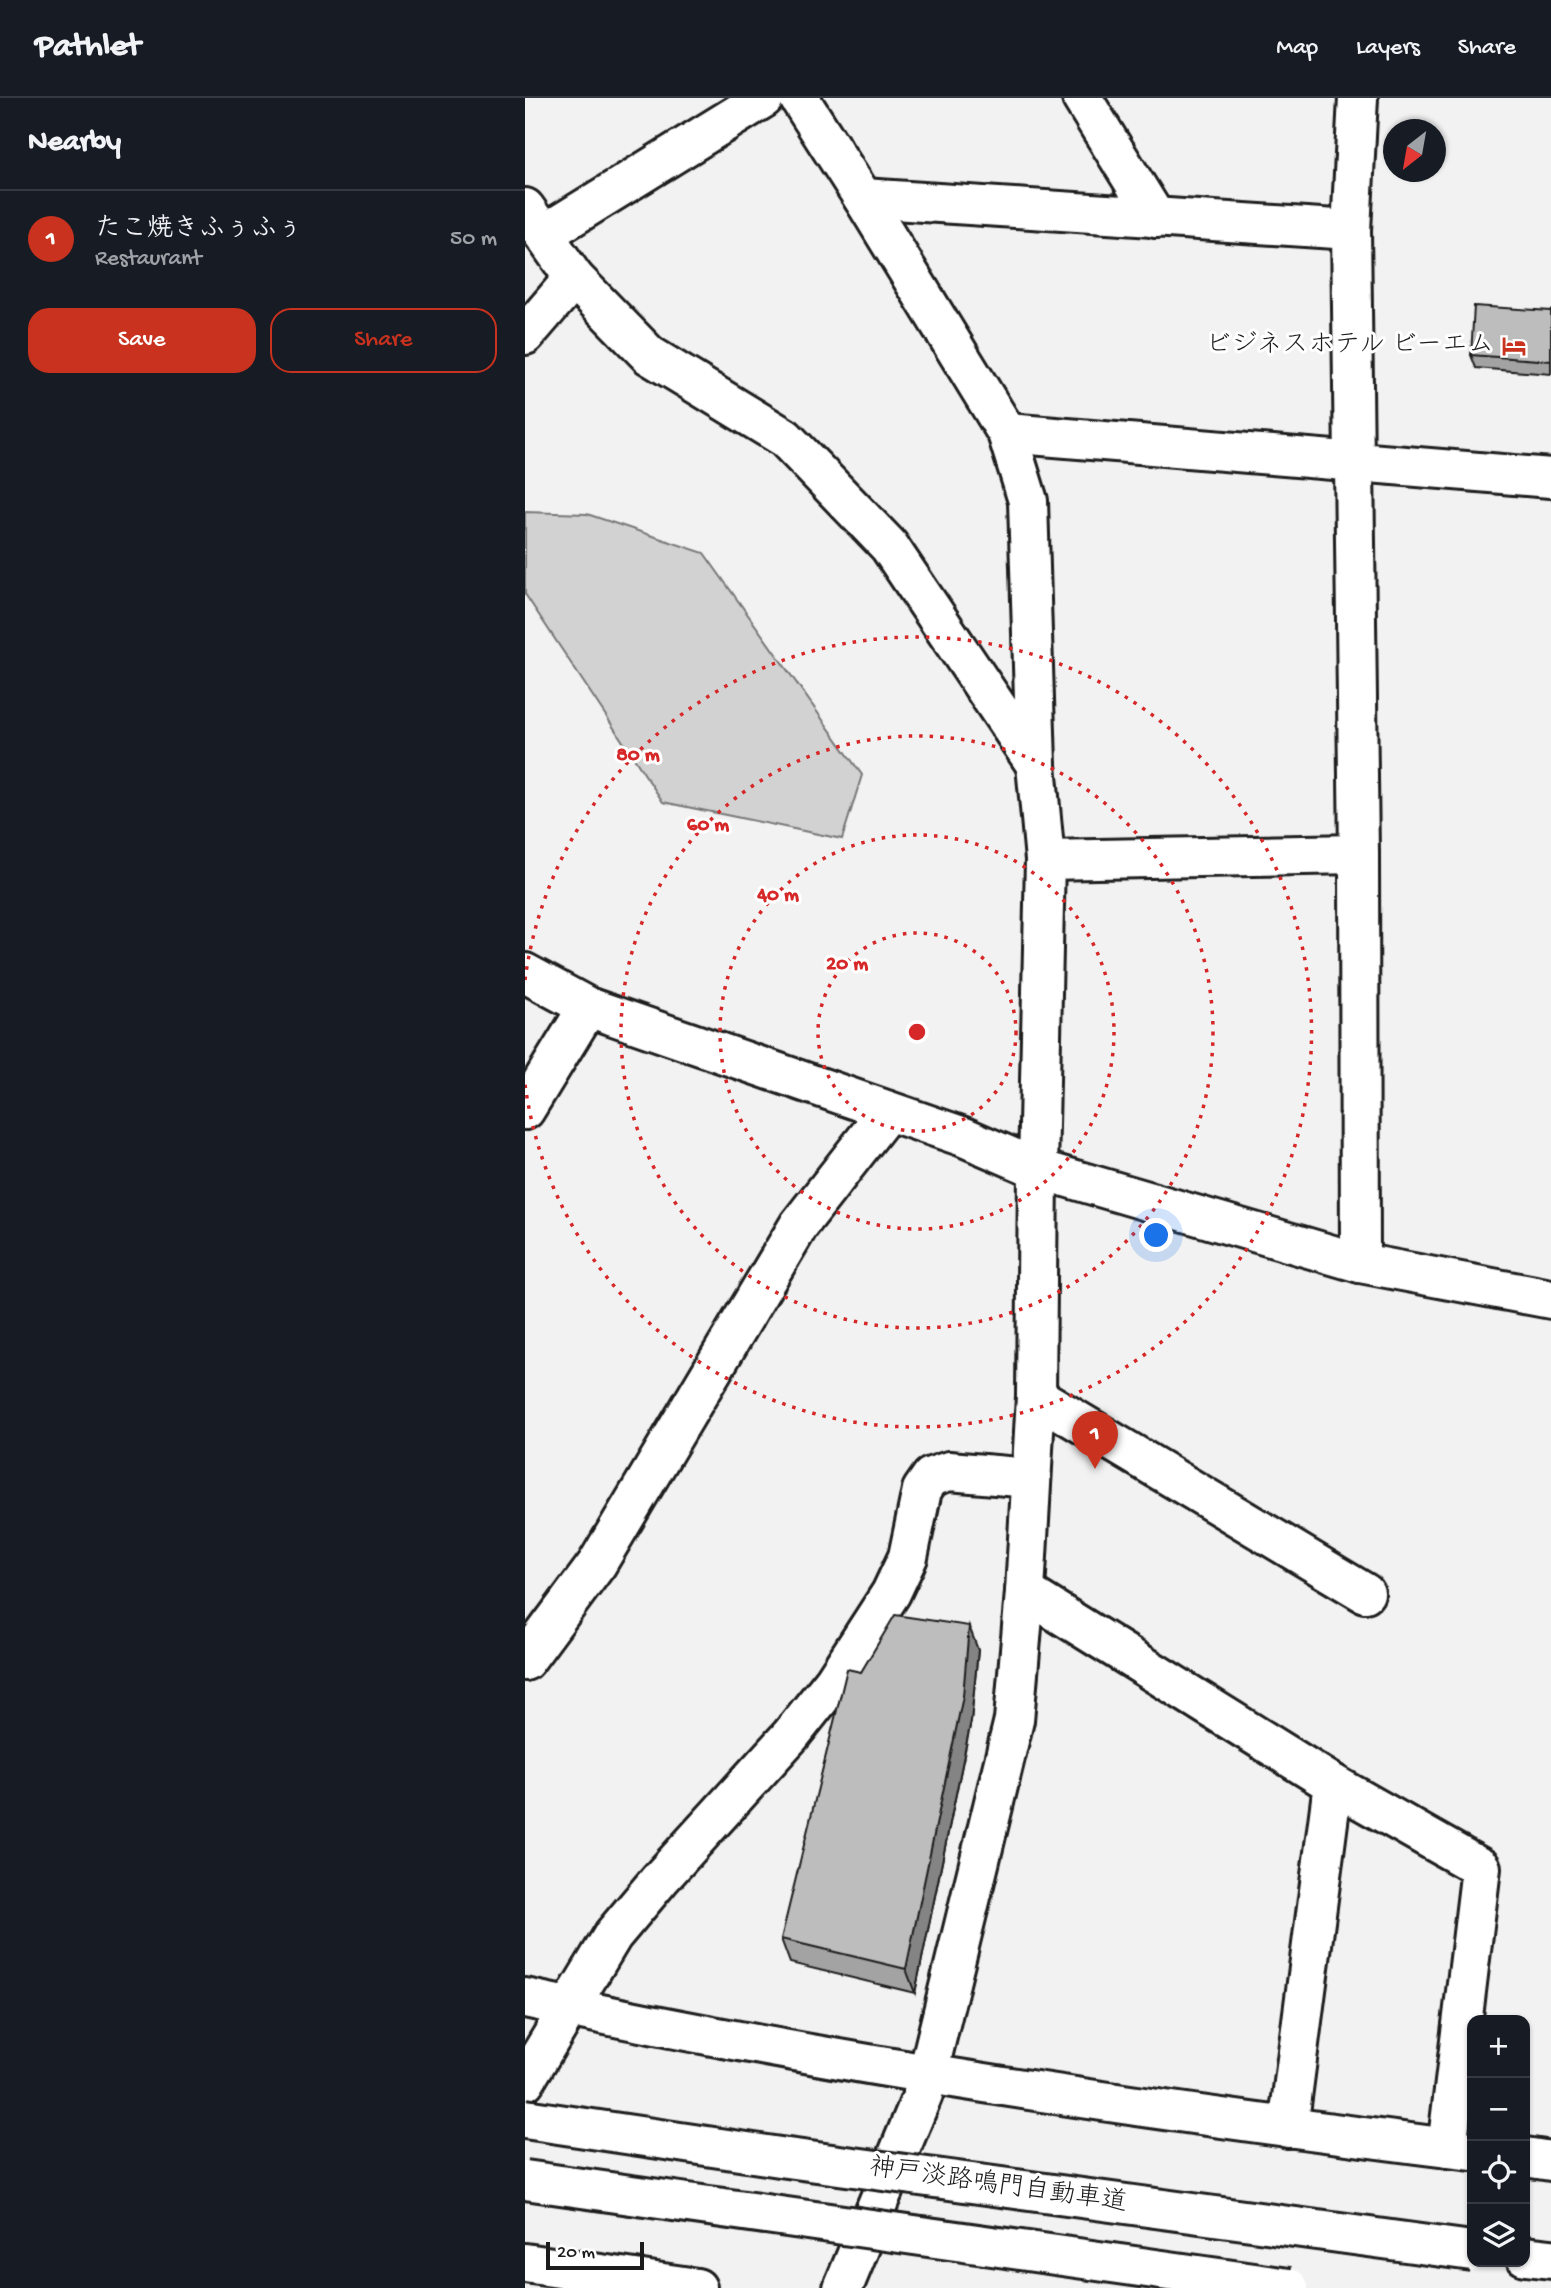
<!DOCTYPE html>
<meta charset="utf-8">
<style>
:root{--surface:#171b24;--page:#20242c;--text:#f1f3f6;--muted:#9ea1a6;--line:#363941;--accent:#c8321e}
body{margin:0;font-family:"Gochi Hand","Klee One",sans-serif;background:var(--page);color:var(--text)}
.controls{position:absolute;right:21px;bottom:21px;display:grid;overflow:hidden;border-radius:14px;box-shadow:0 2px 5px #0004}
.controls button{width:63px;height:63px;display:grid;place-items:center;padding:0;border:0;border-bottom:2px solid var(--line);background:var(--surface);color:var(--text);font:35px sans-serif}
.compass{position:absolute;left:858px;top:21px;width:63px;height:63px;border-radius:50%;background:var(--surface);box-shadow:0 2px 5px #0004;rotate:211deg}
.scale{position:absolute;left:21px;bottom:18px;width:98px;box-sizing:border-box;padding-left:7px;border:4px solid #1c1c1c;border-top:0;font-size:19px;line-height:24px;white-space:nowrap;color:#1c1c1c;-webkit-text-stroke:5px #fff;paint-order:stroke}
.you{position:absolute;left:632px;top:1138px;width:24px;height:24px;margin:-18px;border:5px solid #fff;border-radius:50%;background:#1a73e8;box-shadow:0 0 0 10px #1a73e833}
.badge{display:grid;place-items:center;width:46px;height:46px;border-radius:50%;background:var(--accent);color:#fff;font-size:23px;font-weight:700}
.pin{position:absolute;translate:-50% -58px;filter:drop-shadow(0 2px 4px #0008)}
.pin::after{content:'';position:absolute;top:37px;width:24px;height:21px;background:inherit;clip-path:polygon(0 0,100% 0,50% 100%)}
.list{margin:0;padding:0;list-style:none}
h2{display:flex;justify-content:space-between;align-items:center;height:91px;margin:0;padding:0 28px;font-size:30px}
h2 small{font-size:23px;font-weight:400;color:var(--muted)}
.list li{display:grid;grid-template-columns:46px 1fr auto;gap:21px;align-items:center;box-sizing:border-box;height:98px;padding:0 28px;border-top:2px solid var(--line)}
.list b{display:block;font-size:26px;white-space:nowrap}
.list p{margin:0;font-size:23px;white-space:nowrap;color:var(--muted)}
.list em{font-size:23px;font-style:normal;color:var(--muted)}
.actions{display:flex;gap:14px;padding:21px 28px}
.actions a{flex:1;padding:16px 0;border:2px solid var(--accent);border-radius:21px;text-align:center;font-size:24px;color:var(--accent)}
.actions .main{background:var(--accent);color:#fff}
.icon{flex:none;width:38px;height:38px;fill:none;stroke:currentColor;stroke-width:2;stroke-linecap:round;stroke-linejoin:round}
.map{position:relative;flex:none;width:1026px;height:2190px;overflow:hidden}
header{display:flex;align-items:center;gap:42px;box-sizing:border-box;height:98px;padding:0 35px;background:var(--surface);border-bottom:2px solid var(--line)}
header strong{font-size:33px}
nav{display:flex;gap:38px;margin-inline-start:auto;font-size:24px}
main{display:flex}
aside{flex:1;background:var(--surface)}
.map>svg:first-child{display:block}
.green{fill:#d2d2d2;stroke:#777;stroke-width:2}
.lines{fill:none;stroke-linecap:round;stroke-linejoin:round}
.minor-casing{stroke:#1c1c1c;stroke-width:44}
.highway-casing{stroke:#1c1c1c;stroke-width:44}
.minor{stroke:#fff;stroke-width:38}
.highway{stroke:#fff;stroke-width:38}
.highway-bridge-casing{stroke:#1c1c1c;stroke-width:44;stroke-linecap:butt}
.highway-bridge{stroke:#fff;stroke-width:38}
.wall{fill:#a3a3a3;stroke:#1c1c1c;stroke-width:2}
.shaded-wall{fill:#848484;stroke:#1c1c1c;stroke-width:2}
.building{fill:#bdbdbd;stroke:#1c1c1c;stroke-width:2}
.ring{fill:none;stroke:#d62828;stroke-width:3.5;stroke-dasharray:3.5 7}
.labels{text-anchor:middle;dominant-baseline:central;stroke-width:6;stroke-linejoin:round;paint-order:stroke}
.poi-label{font-size:26px;fill:#1c1c1c;stroke:#fff;text-anchor:end}
.street-label{font-size:26px;fill:#1c1c1c;stroke:#fff}
.centre{fill:#d62828;stroke:#fff;stroke-width:3.5}
.ring-label{font-size:21px;text-anchor:middle;font-weight:bold;fill:#d62828;stroke:#fff;stroke-width:6;stroke-linejoin:round;paint-order:stroke}
</style>
<header>
<strong>Pathlet</strong>
<nav><a>Map</a><a>Layers</a><a>Share</a></nav>
</header>
<main>
<aside>
<h2>Nearby<small></small></h2>
<ul class="list">
<li><span class="badge">1</span><div><b>たこ焼きふぅふぅ</b><p>Restaurant</p></div><em>50 m</em></li>
</ul>
<div class="actions"><a class="main">Save</a><a>Share</a></div>
</aside>
<div class="map">
<svg width="1026" height="2190" viewBox="0 0 1026 2190">
<rect width="100%" height="100%" fill="#f2f2f2"/>
<filter id="ink" filterUnits="userSpaceOnUse"><feTurbulence type="fractalNoise" baseFrequency=".0143" numOctaves="2"/><feDisplacementMap in="SourceGraphic" scale="14" xChannelSelector="R" yChannelSelector="G"/><feConvolveMatrix kernelMatrix="1 2 1 2 8 2 1 2 1" color-interpolation-filters="sRGB"/></filter>
<g filter="url(#ink)">
<path class="green" d="M0,414l62,2 117,39 158,222 -20,64 -179,-37 -138,-208z"/>
<g class="lines">
<g class="minor-casing">
<g id="minor">
<path d="M274,0l64,100 144,235 21,68 8,264 9,95 -7,309 -2,227 -11,196 -11,128 -91,374 -80,194"/>
<path d="M557,0l74,120"/>
<path d="M833,0l-7,132 8,624 1,409"/>
<path d="M338,100l488,32"/>
<path d="M0,110l49,70 75,77 136,83 104,108 147,219"/>
<path d="M19,136l220,-136"/>
<path d="M0,237l49,-57"/>
<path d="M482,335l544,45"/>
<path d="M520,762l314,-6"/>
<path d="M0,875l63,34 376,130 74,32 322,94 191,36"/>
<path d="M0,1012l63,-103"/>
<path d="M511,1298l329,197"/>
<path d="M500,1494l308,192 -45,344"/>
<path d="M0,1563l72,-97 202,-339 89,-114"/>
<path d="M808,1686l148,84 -34,280"/>
<path d="M0,1900c313,68 630,113 947,153"/>
<path d="M0,1983l88,-146 47,-56 131,-144 43,-54 57,-88 17,-36 14,-67 9,-13 18,-6 82,7"/>
<path d="M1000,2059l26,4"/>
<path d="M0,2165l172,25"/>
</g>
</g>
<g class="highway-casing">
<path id="highway" d="M1000,2158l26,3"/>
</g>
<use href="#minor" class="minor"/>
<use href="#highway" class="highway"/>
<g class="highway-bridge-casing">
<g id="highway-bridge">
<path d="M0,2021l255,38 692,94"/>
<path d="M0,2082l764,108"/>
</g>
</g>
<use href="#highway-bridge" class="highway-bridge"/>
</g>
<g class="wall">
<path d="M1026,213v63l-75,-6 -5,-13z"/>
<path d="M453,1552l-7,71 -56,272 -125,-30 -9,-24z"/>
</g>
<path class="shaded-wall" d="M444,1528l9,24 -7,71 -56,272 -9,-24z"/>
<g class="building">
<path d="M949,208l77,5v50l-80,-6z"/>
<path d="M370,1517l74,11 -6,70 -57,273 -125,-30 66,-270 14,3z"/>
</g>
</g>
<g class="ring">
<circle cx="392" cy="934" r="99"/>
<circle cx="392" cy="934" r="197"/>
<circle cx="392" cy="934" r="296"/>
<path d="M0 882A395 395 0 1 1 0 986"/>
</g>
<defs>
<g id="hotel-bare" transform="scale(1.89)"><path d="M-6-4.5h1.5V1H6V5H4.5V3h-9V5H-6ZM-4 0a1.8 1.8 0 1 1 3.6 0ZM.5 0V-2.5h3Q6-2.5 6 0Z" fill="#c8321e" stroke="#fff" stroke-width="2.5" paint-order="stroke"/></g>
</defs>
<g fill-rule="evenodd">
<use href="#hotel-bare" x="989" y="248"/>
</g>
<g class="labels">
<g class="poi-label">
<text x="969" y="248">ビジネスホテル ビーエム</text>
</g>
<g class="street-label">
<text transform="translate(473 2089) rotate(8)">神戸淡路鳴門自動車道</text>
</g>
</g>
<circle cx="392" cy="934" r="10" class="centre"/>
<g class="ring-label">
<text x="113" y="662">80 m</text>
<text x="183" y="732">60 m</text>
<text x="253" y="802">40 m</text>
<text x="322" y="871">20 m</text>
</g>
</svg>
<div class="controls">
<button>+</button>
<button>−</button>
<button><svg class="icon" aria-label="locate" viewBox="0 0 24 24"><circle cx="12" cy="12" r="6"/><path d="M12 2v4M12 18v4M2 12h4M18 12h4"/></svg></button>
<button><svg class="icon" aria-label="layers" viewBox="0 0 24 24"><path d="M12 4l9 5-9 5-9-5zM3 14l9 5 9-5"/></svg></button>
</div>
<svg class="compass" viewBox="-18 -18 36 36"><path d="M0-13l5 13h-10z" fill="#e53935"/><path d="M0 13l5-13h-10z" fill="#9ea1a6"/></svg>
<div class="scale">20 m</div>
<div class="you"></div>
<div class="pin badge" style="left:570px;top:1371px">1</div>
</div>
</main>
